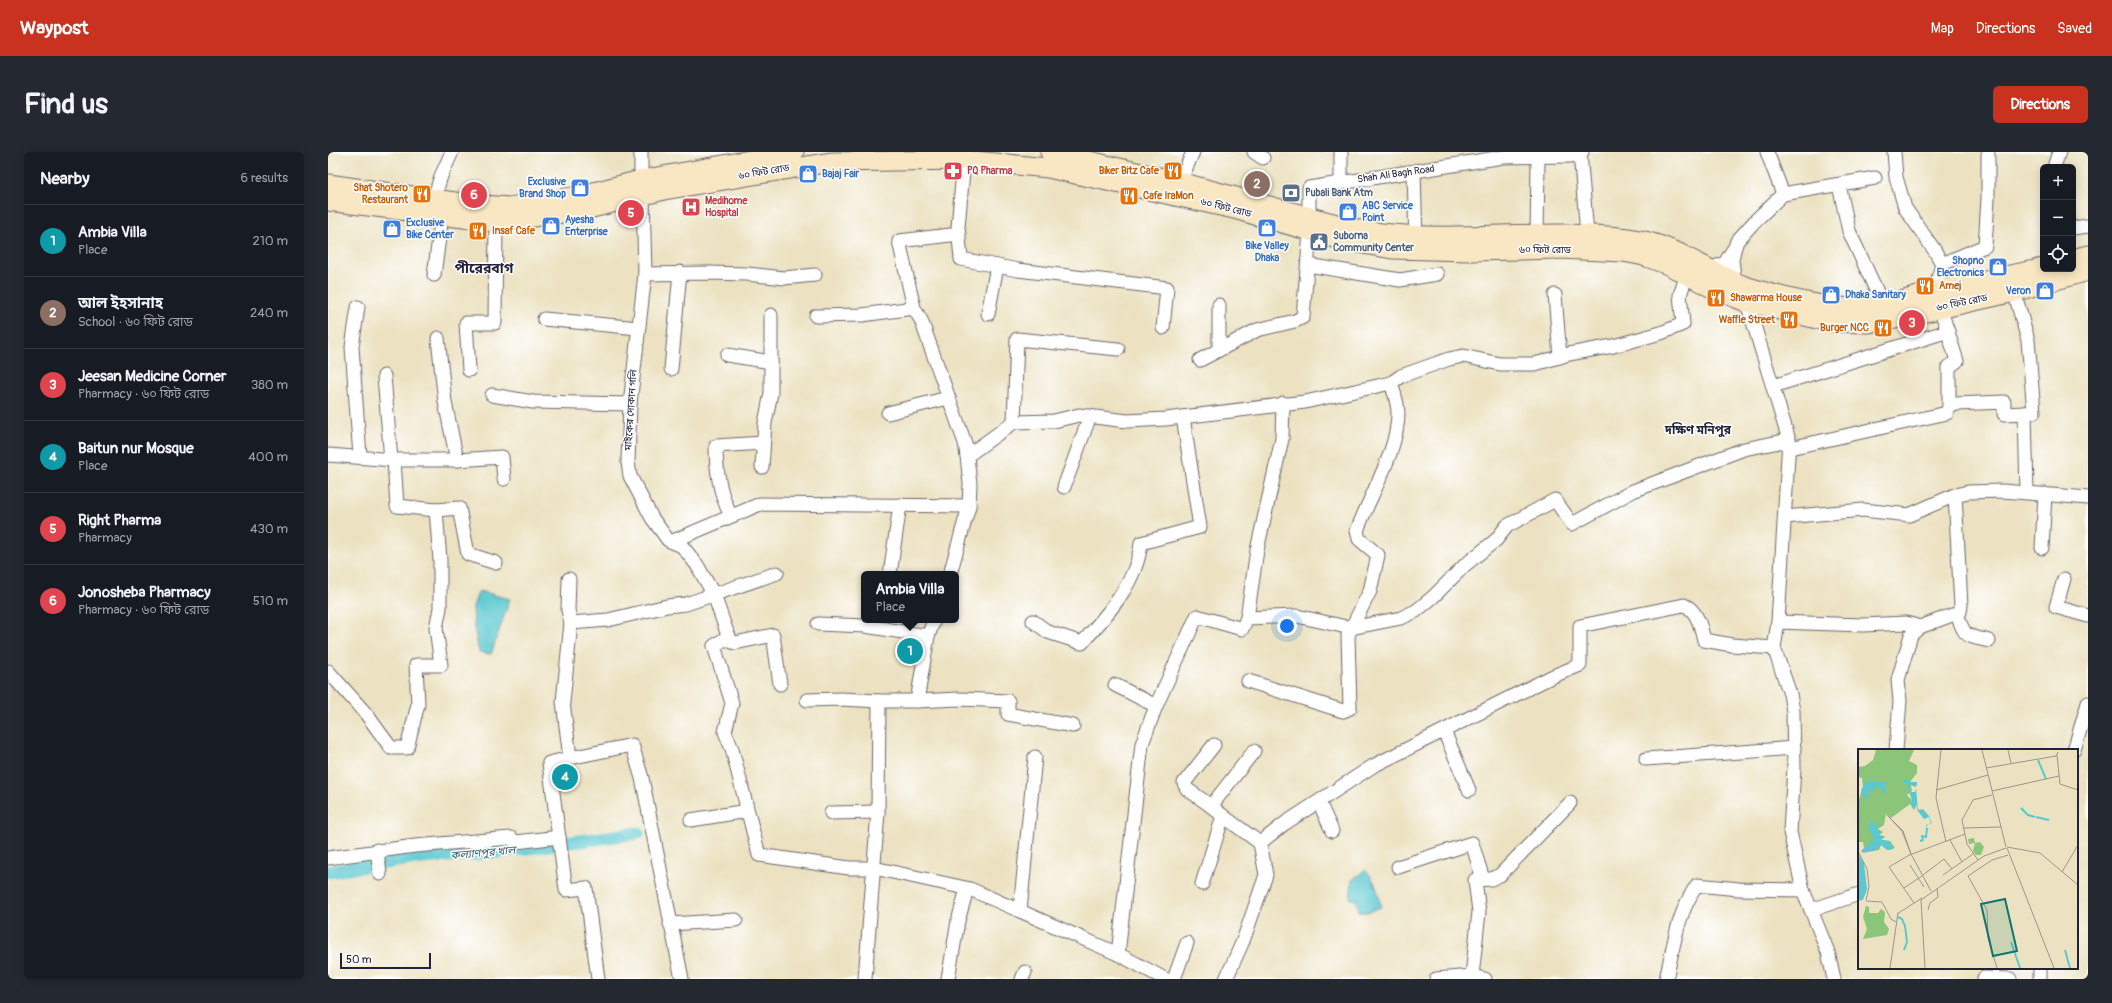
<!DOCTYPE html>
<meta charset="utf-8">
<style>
:root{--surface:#171b24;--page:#242831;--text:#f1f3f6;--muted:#9ea1a6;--line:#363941;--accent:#c8321e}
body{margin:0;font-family:Pangolin,"Noto Sans Bengali",sans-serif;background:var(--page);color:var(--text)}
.controls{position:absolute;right:12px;top:12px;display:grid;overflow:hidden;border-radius:6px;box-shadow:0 2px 10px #0003}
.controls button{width:36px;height:36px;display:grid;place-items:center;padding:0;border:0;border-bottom:1px solid var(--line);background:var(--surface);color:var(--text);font:20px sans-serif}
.scale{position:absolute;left:12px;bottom:10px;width:91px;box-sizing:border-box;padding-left:4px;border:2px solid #22223b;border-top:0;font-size:11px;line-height:14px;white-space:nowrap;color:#22223b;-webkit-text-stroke:3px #fff;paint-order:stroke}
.you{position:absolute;left:959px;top:474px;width:14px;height:14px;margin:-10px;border:3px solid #fff;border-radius:50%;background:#1a73e8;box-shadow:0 0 0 6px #1a73e833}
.badge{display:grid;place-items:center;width:26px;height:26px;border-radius:50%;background:var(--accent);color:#fff;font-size:13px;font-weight:700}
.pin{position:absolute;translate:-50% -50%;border:2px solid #fff;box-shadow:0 1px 4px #0006}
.popup{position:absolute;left:533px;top:419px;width:98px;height:52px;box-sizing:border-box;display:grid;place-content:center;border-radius:6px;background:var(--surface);filter:drop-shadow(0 1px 3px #0005);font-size:13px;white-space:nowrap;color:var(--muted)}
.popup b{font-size:15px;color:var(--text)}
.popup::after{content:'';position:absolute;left:50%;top:100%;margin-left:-8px;border:8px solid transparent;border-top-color:var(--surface)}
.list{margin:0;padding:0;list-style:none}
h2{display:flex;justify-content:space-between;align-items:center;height:52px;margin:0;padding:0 16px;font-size:17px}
h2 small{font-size:13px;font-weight:400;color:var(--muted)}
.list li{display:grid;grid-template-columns:26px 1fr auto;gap:12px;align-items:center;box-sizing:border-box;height:72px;padding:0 16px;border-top:1px solid var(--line)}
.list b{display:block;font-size:15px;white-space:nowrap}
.list p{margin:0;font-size:13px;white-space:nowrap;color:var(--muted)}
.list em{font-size:13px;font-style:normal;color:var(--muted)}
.icon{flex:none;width:22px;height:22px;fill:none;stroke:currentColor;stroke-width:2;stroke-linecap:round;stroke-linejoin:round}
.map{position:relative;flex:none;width:1760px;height:827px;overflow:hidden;border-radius:6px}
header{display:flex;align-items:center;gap:24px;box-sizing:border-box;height:56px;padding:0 20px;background:var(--accent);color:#fff}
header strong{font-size:19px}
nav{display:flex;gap:22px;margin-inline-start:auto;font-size:14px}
.intro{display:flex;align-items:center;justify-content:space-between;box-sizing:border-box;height:96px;padding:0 24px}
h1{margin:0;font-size:28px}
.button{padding:10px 18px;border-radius:6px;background:var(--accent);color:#fff;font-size:14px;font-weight:700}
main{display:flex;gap:24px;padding:0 24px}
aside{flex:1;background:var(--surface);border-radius:6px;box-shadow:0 2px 10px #0003}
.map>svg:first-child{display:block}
.water{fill:#5bc8d0;stroke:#3e7586}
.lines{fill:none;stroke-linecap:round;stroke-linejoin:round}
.canal{stroke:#5bc8d0;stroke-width:13}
.street-casing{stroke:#69656a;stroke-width:15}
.secondary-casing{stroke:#69656a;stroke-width:21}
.street{stroke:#fff;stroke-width:13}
.secondary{stroke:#f9e7c3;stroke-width:19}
.labels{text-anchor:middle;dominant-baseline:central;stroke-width:3;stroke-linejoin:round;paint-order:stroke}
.health-label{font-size:10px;font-weight:bold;fill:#be3a42;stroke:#fff;text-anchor:start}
.food-label{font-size:10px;font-weight:bold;fill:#c56008;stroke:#fff;text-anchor:end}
.street-label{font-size:10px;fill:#22223b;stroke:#fff}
.shop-label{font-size:10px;font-weight:bold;fill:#366cbe;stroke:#fff;text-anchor:start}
.service-label{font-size:10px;font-weight:bold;fill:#4e5e75;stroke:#fff;text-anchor:start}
.water-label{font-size:11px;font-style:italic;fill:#365c6f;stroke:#fff}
.quarter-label{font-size:12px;font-weight:bold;fill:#22223b;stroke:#fff}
.district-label{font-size:14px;font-weight:bold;fill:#22223b;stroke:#fff}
.inset-river{fill:none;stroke:#5bc8d0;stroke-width:2}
.inset-road{fill:none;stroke:#9b958b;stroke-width:1}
.view{fill:#0f766e;fill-opacity:0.15;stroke:#0f766e;stroke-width:2}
.inset-edge{fill:none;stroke:#22223b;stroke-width:2}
</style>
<header>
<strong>Waypost</strong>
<nav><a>Map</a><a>Directions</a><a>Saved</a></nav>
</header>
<div class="intro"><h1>Find us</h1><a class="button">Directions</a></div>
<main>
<aside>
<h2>Nearby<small>6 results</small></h2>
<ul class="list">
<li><span class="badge" style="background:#0f9aa8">1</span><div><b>Ambia Villa</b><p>Place</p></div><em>210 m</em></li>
<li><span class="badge" style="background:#8d6e63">2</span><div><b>আল ইহসানাহ</b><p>School · ৬০ ফিট রোড</p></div><em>240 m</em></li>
<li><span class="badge" style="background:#e0444e">3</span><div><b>Jeesan Medicine Corner</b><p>Pharmacy · ৬০ ফিট রোড</p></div><em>380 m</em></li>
<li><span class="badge" style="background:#0f9aa8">4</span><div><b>Baitun nur Mosque</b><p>Place</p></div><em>400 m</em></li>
<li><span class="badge" style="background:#e0444e">5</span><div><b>Right Pharma</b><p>Pharmacy</p></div><em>430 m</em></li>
<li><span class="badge" style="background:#e0444e">6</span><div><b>Jonosheba Pharmacy</b><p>Pharmacy · ৬০ ফিট রোড</p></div><em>510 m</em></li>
</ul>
</aside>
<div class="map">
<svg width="1760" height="827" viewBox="0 0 1760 827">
<rect width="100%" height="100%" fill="#fff"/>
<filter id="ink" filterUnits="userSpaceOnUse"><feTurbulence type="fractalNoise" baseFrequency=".025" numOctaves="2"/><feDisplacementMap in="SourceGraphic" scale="8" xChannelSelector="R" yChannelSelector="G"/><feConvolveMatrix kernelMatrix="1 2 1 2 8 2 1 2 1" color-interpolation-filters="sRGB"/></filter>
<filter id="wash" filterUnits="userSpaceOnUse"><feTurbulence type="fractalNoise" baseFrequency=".012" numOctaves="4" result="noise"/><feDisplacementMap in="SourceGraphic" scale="16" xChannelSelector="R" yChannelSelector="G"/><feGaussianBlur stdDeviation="0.9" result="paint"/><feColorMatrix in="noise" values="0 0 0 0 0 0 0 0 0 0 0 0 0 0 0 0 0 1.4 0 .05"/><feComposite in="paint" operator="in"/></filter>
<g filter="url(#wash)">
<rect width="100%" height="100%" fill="#ece2c1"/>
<g class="water">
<path d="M151,439l31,8 -19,55 -12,-2 -5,-25 -1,-21z"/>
<path d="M1037,718c11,9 13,24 16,37l-14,5h-9l-1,-11 -7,-3 2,-18z"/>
</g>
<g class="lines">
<path class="canal" d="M0,720l82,-13 89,-7 139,-19"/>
</g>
</g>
<g filter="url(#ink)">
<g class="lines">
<g class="street-casing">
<g id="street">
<path d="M926,0l9,6"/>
<path d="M1013,0v30"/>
<path d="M1439,0l16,42"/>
<path d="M1252,1l7,81"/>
<path d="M636,8l-6,67 3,32 57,11 149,18 -4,40"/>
<path d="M1726,15l5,-15"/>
<path d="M1086,19l2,72"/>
<path d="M313,28v-28"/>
<path d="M852,30l13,-30"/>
<path d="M1511,33l10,46 34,74"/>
<path d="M315,43l2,79 -15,130 -2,58 2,14 22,42 16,22 14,6 15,19 17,30 16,46 5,2 38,-8 7,49"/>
<path d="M106,47l7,-23 11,-24"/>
<path d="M981,63v-27l194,-31 68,-1 11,-4"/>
<path d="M1745,76l15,-2"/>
<path d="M1209,90l1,-85"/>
<path d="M1614,112l43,-18 3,-47v-45"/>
<path d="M980,113l92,15 37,-6"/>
<path d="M317,122l63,-1 39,1 37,4 31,-3"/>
<path d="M106,123l8,-59"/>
<path d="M1686,139l14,49 6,72 -9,1 2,79"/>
<path d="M1227,143l5,62"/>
<path d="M30,155l-6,40 8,110"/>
<path d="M586,156l-15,-67 60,-7"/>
<path d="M660,162l9,-48"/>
<path d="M488,164l46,-1 52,-7 7,12 44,123 2,13"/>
<path d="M216,167l94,9"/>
<path d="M891,198v-45"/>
<path d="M399,203l44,7"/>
<path d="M872,208l57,-30 38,-9 8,-4 7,-85"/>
<path d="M343,217l9,-97"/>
<path d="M141,218l-3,-47h29l1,-101"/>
<path d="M56,224l7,84"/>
<path d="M1445,234l175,-55"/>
<path d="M164,243l41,7 97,2"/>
<path d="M1621,255l7,-3 48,-2v12l21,-1"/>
<path d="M560,261l60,-15"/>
<path d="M686,270l3,-83 101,10"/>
<path d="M1462,296l157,-35 2,-6v-40l8,-6 -22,-70 7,-27 -7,-13 -30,-43 -9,-31 -2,-25"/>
<path d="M0,303l66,5 3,46 39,4 4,50v48l-4,20 5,37h-25l2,39 -11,44h-16l-24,-33 -39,-44"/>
<path d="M66,308h63l-12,-58 -7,-64"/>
<path d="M129,308l45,-3 2,22"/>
<path d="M434,315l3,-44 6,-30v-78"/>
<path d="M736,335l26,-71"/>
<path d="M108,358l23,-2 9,46 28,9"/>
<path d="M403,364c-11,-21 -15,-46 -15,-70l47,-3"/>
<path d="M1457,365l78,-7 46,5 46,-20 13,-3 35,-1 85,7"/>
<path d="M345,389l87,-37 209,2"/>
<path d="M1714,396l3,-54"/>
<path d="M562,422l10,-69"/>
<path d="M622,422l19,-68 1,-22 -3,-28 47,-34 40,-1 25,-6 48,6 39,-2 139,-17 86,-19"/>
<path d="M241,427l-1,31 3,13 -8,79 7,56 -21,5 17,127 20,-2 12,91"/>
<path d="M1736,427l-8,28 32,9"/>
<path d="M1629,462c8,24 8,21 32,27"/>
<path d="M919,466l10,-68 25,-111 1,-36"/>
<path d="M705,469l15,11 34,11c26,-29 55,-61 59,-100l59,-16 -17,-110"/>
<path d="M1450,470l85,3 43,-2 14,4"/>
<path d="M243,471l37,-3 59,-14 19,-2 91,-31"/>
<path d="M490,472l47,2 63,10"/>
<path d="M401,484l-15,10 18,57 -7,29 7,17 27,106 90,13h25l96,21 148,65 47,25"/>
<path d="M920,529l95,30 7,-3 -2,-73 22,-44 8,-36 -19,-16 -2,-8c13,-37 41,-79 41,-118 0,-10 -4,-21 -7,-30l10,-7 48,-17 14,-3 37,8h35l34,-10 44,-8 48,-13 22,-9 -3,-29 4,-12 25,-14 16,-6 8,-13"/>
<path d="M787,533l41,21"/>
<path d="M479,548l34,-1 38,2"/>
<path d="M589,549l42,-2 49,2v13l65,12"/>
<path d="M1116,579l25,59"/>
<path d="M1568,598l4,-49 -2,-21 13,-45 9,-8 40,-15 1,-6 -6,-111"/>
<path d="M1746,598l14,-47"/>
<path d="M242,606l62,-13 10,33 40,201"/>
<path d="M1318,607l148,-11"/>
<path d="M991,650l13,29"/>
<path d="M883,654l-24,-17 -3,-6 30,-38"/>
<path d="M503,661l47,-1"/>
<path d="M895,664l37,27 6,32 -23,66 -17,38"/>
<path d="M363,668l56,-9"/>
<path d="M932,691l24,-19 89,-58 178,-89 29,-12v-39l104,-21c13,5 17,22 20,35l28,5 42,3"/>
<path d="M49,698l3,24"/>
<path d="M0,706l87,-12 96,-8 5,4 43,-5"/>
<path d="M1070,715l74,-24 11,36"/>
<path d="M874,732l21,-68 -12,-10 43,-55"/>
<path d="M1483,758l48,-16"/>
<path d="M692,759l15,-154"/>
<path d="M342,772l66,-4"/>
<path d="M790,802l24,-210 14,-38 41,-90 45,13 5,-11 50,-2 54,12 50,-10 15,-7 17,-14 32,-32 31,-25 11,-14 48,-26 17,24 61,-33 111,-42 45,-9"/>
<path d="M1144,824l7,-64 -4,-32 16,-1 9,-4 70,-72"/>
<path d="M1656,826l26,1"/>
<path d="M537,827l13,-167 1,-111h38l11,-65 6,-16"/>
<path d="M620,827l10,-58 9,-32"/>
<path d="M694,827l3,-7"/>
<path d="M846,827l13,-36"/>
<path d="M1108,827l36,-3 13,3"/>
<path d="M1338,827c8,-34 11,-65 31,-94l42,4 64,1"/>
<path d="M1506,827l-6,-27 -25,-62 -13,-58 4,-64 -1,-57 -3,-17 -16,-46 4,-26 11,-182 -39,-128 -15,-29 -3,-23 2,-10 3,-9 18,-20 28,-27 92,-16"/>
<path d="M1712,827v-11"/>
</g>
</g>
<g class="secondary-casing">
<g id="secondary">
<path d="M722,0l130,30 175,47c91,17 182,-3 273,9 23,3 45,11 66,23 17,8 33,19 51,25 35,11 81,23 118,22 24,0 49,-11 72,-17 36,-9 72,-15 108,-23"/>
<path d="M0,32l141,20 40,3 69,-11 63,-16 153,-28"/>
<path d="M0,49l168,21 88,-12 80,-20 167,-28 133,-2 84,8 186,41 107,31 51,9 78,2 90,-2 63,3 21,4 24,9 48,25 30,12 84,20 38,1 27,-4 115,-26 78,-22"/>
<path d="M1745,107l15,-4"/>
</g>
</g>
<use href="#street" class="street"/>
<use href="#secondary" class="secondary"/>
</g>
</g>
<defs>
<g id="pharmacy-square" transform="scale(1)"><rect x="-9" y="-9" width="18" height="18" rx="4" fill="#e0444e" stroke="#fff"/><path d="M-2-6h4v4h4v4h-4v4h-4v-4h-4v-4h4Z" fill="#fff"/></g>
<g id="restaurant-square" transform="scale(1)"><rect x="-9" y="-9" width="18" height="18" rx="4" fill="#e8710a" stroke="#fff"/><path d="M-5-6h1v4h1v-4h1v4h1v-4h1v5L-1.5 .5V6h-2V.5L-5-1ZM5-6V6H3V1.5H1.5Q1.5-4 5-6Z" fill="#fff"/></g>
<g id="shop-square" transform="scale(1)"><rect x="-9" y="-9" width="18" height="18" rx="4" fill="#3f7fe0" stroke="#fff"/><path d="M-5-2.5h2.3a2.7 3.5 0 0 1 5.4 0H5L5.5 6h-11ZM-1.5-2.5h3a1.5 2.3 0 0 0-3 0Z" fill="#fff"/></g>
<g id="bank-square" transform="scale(1)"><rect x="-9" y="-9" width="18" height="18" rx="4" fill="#5c6f8a" stroke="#fff"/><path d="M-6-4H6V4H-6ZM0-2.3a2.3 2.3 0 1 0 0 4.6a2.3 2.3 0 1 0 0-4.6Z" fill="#fff"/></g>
<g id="hospital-square" transform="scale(1)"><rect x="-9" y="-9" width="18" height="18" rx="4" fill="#e0444e" stroke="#fff"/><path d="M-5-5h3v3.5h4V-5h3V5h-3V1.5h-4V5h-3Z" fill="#fff"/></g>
<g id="civic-square" transform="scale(1)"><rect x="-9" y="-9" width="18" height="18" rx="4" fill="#5c6f8a" stroke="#fff"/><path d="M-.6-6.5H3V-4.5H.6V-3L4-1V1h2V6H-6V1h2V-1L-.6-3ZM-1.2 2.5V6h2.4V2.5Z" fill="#fff"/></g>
</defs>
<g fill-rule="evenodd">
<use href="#pharmacy-square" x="625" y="19"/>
<use href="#restaurant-square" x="845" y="19"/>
<use href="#shop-square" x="480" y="22"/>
<use href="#shop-square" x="252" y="36"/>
<use href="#bank-square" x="963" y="41"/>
<use href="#restaurant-square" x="94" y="42"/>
<use href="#restaurant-square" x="801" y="44"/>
<use href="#hospital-square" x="363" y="55"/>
<use href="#shop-square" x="1020" y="60"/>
<use href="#shop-square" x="223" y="74"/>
<use href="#shop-square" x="939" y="76"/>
<use href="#shop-square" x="64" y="77"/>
<use href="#restaurant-square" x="150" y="79"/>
<use href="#civic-square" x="991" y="90"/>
<use href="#shop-square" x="1670" y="115"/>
<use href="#restaurant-square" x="1597" y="134"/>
<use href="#shop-square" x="1717" y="139"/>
<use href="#shop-square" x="1503" y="143"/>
<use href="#restaurant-square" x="1388" y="146"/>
<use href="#restaurant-square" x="1461" y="168"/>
<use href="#restaurant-square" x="1555" y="176"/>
</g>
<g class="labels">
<g class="health-label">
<text x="639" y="19">PQ Pharma</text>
<text x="377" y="49">Medihome<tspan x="377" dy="12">Hospital</tspan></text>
</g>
<g class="food-label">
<text x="831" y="19">Biker Bitz Cafe</text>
<text x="80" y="36">Shat Shotero<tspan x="80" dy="12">Restaurant</tspan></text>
<text x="815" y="44" text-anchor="start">Cafe IraMon</text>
<text x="164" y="79" text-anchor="start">Insaf Cafe</text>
<text x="1611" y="134" text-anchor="start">Amej</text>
<text x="1402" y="146" text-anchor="start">Shawarma House</text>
<text x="1447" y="168">Waffle Street</text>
<text x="1541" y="176">Burger NCC</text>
</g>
<g class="street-label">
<text transform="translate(436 20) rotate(-10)">৬০ ফিট রোড</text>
<text transform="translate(1068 22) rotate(-8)">Shah Ali Bagh Road</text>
<text transform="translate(898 56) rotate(14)">৬০ ফিট রোড</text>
<text x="1217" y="98">৬০ ফিট রোড</text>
<text transform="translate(1634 151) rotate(-12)">৬০ ফিট রোড</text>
<text transform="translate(303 258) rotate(-86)">মাইকের দোকান গলি</text>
</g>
<g class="shop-label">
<text x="494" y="22">Bajaj Fair</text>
<text x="238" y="30" text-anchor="end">Exclusive<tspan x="238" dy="12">Brand Shop</tspan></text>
<text x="1034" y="54">ABC Service<tspan x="1034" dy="12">Point</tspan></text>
<text x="237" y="68">Ayesha<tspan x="237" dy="12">Enterprise</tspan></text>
<text x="78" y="71">Exclusive<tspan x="78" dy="12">Bike Center</tspan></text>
<text x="939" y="94" text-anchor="middle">Bike Valley<tspan x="939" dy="12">Dhaka</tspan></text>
<text x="1656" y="109" text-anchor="end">Shopno<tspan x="1656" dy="12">Electronics</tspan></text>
<text x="1703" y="139" text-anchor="end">Veron</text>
<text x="1517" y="143">Dhaka Sanitary</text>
</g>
<g class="service-label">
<text x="977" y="41">Pubali Bank Atm</text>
<text x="1005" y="84">Suborna<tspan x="1005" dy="12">Community Center</tspan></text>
</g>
<g class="water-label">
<text transform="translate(155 701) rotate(-5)">কল্যাণপুর খাল</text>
</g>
<g class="quarter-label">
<text x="1370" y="278">দক্ষিণ মনিপুর</text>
</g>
<g class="district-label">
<text x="156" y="116">পীরেরবাগ</text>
</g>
</g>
<g transform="translate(1530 597)">
<rect width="220" height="220" fill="#ece2c1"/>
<path d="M18,1h38l-5,11 8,4v8l-7,9h7v2l-2,3 -4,-2 1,6 -5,4 5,5 -2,4 -19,14 -5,-4 -2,11 -6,4 5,3 -4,3 6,1 -4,4 9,1 5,7 -6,2 -8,-5 -2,5 -16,3 -2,-2 3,-3 -1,-6h-5v-40l5,-15 -1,-9 -4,-1v-10l7,-1 8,-6zM116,89l1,5 5,-1 4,5 -3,8h-5l-3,-4 2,-8 -6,1 -1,-5zM8,157l3,1v6h9l3,-4 4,3 -1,10 5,7 -2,6 -24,4 4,-10 -4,-12z" fill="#8bc579"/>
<path d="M40,27l13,6h6l-1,5 -6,-3v5l-4,1 2,-7h-4v-3zM11,32h17v10l-2,3 -4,-7h-4l-2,5 -2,-4v6l-4,-4 -1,4 3,1 -4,3 1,5 -6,-12 3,-7zM58,39l2,22 5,-1 6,7 3,7 -5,2v5l-1,-5 5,-2 -2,-6 -5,2 -7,-9v-5l-3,5 -4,-6 2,-4 -3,-8h6zM13,72l4,4 3,-2 -1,7 5,2 -3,3 6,2 -4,3 9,1 3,8 -6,1 -6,-5 -7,6h-13l13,-11 -6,-14zM0,105l6,9 3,26 -4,11 -5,1z" fill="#5bc8d0"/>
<path class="inset-river" d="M180,11l8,19M163,59l7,7 7,2M178,68l13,3M62,92l3,-1 -1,-4 4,1 1,-9M40,168l4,2 3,7 2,16 -3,8M153,193l9,26M207,201l5,18"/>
<path class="inset-road" d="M83,1l-5,48 10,44M124,1l24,97M150,1l3,13M199,6l3,29 18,6M128,19l70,-12 2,-4M78,41l52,-15M134,42l67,-15M106,79l37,-1M92,91l12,22M149,98l33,6 38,32M149,99l47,120M0,102l9,18 2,17 -3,14M53,105l-22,13 25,36M53,105l-9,-23 -15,-16 16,16 8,23M53,105l20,37M54,105l53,-20M120,111l-11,-16 -5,-24 11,-20 19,-5M52,116l14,22M204,123l16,-27M65,126l21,-16 8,10M85,126l30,-21M46,139l18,-12M8,152l16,1 9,17 5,3M70,161l2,-7 8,-6 -1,-8M39,165l25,-16M32,219l8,-55M67,219l-4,-68 63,-44 22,-8M139,219l-9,-30 -1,-28 -19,-34 24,-16 16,-5"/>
<path class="view" d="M147,150l12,52 -24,5 -12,-52z"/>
<rect width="220" height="220" class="inset-edge"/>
</g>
</svg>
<div class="controls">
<button>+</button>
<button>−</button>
<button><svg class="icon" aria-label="locate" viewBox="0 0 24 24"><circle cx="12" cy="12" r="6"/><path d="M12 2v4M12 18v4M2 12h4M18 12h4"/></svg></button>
</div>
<div class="scale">50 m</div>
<div class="you"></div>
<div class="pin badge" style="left:582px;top:499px;background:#0f9aa8">1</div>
<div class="popup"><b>Ambia Villa</b>Place</div>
<div class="pin badge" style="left:929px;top:32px;background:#8d6e63">2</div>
<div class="pin badge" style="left:1584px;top:171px;background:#e0444e">3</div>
<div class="pin badge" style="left:237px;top:625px;background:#0f9aa8">4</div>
<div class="pin badge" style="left:303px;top:61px;background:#e0444e">5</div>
<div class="pin badge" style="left:146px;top:43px;background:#e0444e">6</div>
</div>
</main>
